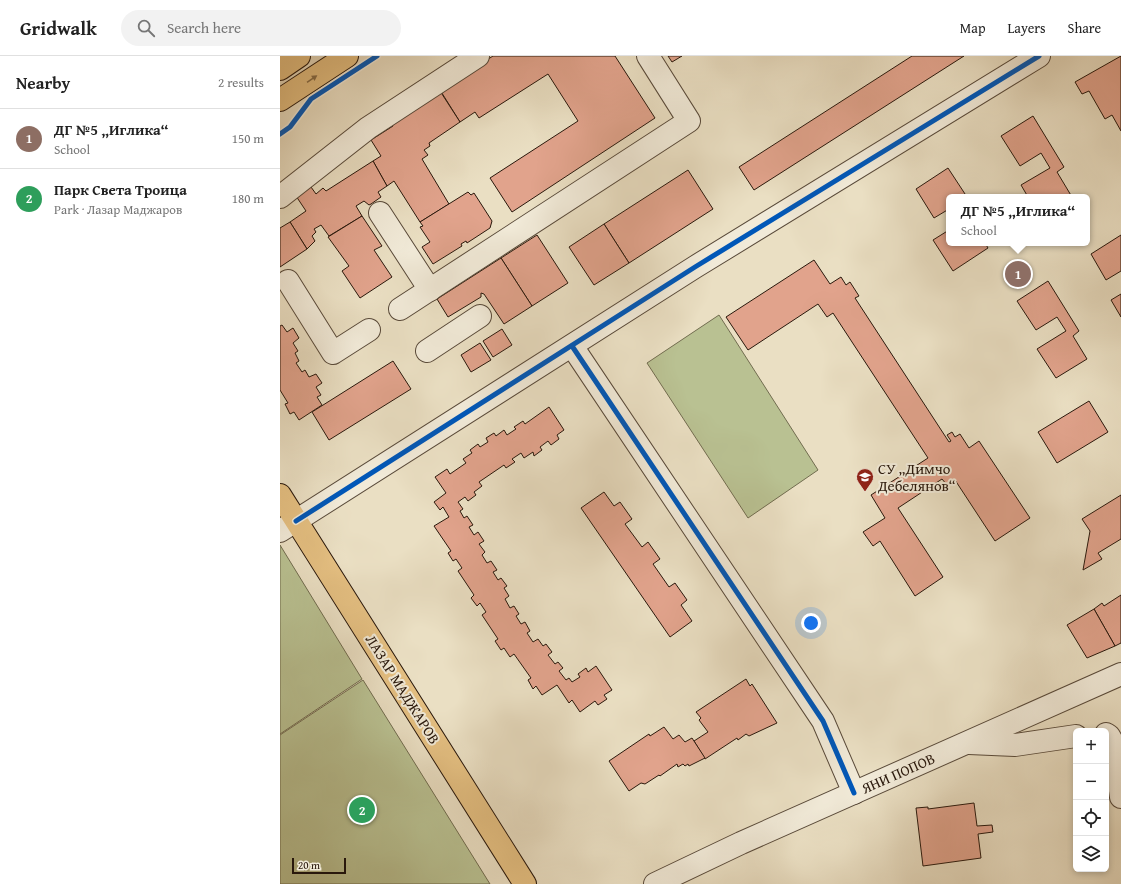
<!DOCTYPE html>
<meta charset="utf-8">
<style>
:root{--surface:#fff;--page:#f2f2f2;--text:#222;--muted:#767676;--line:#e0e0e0;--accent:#8f2418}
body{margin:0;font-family:"Gentium Book Plus",serif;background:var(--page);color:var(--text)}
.controls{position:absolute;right:12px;bottom:12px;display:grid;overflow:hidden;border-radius:6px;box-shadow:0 2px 6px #0003}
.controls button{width:36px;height:36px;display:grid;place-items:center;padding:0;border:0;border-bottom:1px solid var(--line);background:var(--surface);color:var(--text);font:20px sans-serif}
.scale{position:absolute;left:12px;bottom:10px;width:54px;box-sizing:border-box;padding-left:4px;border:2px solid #29180c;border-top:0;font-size:11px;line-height:14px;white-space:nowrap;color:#29180c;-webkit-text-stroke:3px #f1ead8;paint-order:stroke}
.you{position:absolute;left:531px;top:567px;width:14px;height:14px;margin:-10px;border:3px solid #fff;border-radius:50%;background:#1a73e8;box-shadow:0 0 0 6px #1a73e833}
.badge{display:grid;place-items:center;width:26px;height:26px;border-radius:50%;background:var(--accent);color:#fff;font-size:13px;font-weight:700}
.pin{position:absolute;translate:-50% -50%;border:2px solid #fff;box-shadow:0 1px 4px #0006}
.popup{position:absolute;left:666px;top:138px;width:144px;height:52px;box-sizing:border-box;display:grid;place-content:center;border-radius:6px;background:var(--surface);filter:drop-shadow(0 1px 3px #0005);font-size:13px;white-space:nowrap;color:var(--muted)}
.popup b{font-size:15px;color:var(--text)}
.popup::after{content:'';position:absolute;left:50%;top:100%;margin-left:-8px;border:8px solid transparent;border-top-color:var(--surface)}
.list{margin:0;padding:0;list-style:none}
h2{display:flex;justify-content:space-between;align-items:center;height:52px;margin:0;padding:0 16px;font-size:17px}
h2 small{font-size:13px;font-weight:400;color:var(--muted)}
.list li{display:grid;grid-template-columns:26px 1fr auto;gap:12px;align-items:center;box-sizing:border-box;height:60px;padding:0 16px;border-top:1px solid var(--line)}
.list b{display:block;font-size:15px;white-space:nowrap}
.list p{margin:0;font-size:13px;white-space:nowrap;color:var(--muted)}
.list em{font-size:13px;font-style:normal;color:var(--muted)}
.icon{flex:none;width:22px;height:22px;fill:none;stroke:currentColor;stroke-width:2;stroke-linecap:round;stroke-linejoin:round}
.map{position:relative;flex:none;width:841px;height:828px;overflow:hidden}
header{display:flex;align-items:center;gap:24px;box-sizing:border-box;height:56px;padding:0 20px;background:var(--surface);border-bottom:1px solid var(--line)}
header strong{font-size:19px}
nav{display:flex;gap:22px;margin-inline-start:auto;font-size:14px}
.search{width:280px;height:36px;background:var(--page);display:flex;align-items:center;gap:10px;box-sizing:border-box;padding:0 14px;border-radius:22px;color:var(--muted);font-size:15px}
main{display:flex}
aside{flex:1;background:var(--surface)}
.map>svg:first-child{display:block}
.green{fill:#b9c192;stroke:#716c4f}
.building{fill:#e1a38c;stroke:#29180c}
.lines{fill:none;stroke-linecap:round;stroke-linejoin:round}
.minor-casing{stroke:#594a3a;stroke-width:24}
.major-casing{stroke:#29180c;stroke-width:24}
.minor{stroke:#f1ead8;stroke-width:22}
.major{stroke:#e5c082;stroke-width:22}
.cycleway-casing{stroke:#f1ead8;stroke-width:8}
.cycleway{stroke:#0057b8;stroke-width:5}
.oneway{fill:#876c47}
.labels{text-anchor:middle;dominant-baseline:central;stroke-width:4;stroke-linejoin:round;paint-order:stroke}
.poi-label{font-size:15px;fill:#29180c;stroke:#f1ead8;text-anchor:start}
.street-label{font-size:15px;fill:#29180c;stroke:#f1ead8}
</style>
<header>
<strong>Gridwalk</strong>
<div class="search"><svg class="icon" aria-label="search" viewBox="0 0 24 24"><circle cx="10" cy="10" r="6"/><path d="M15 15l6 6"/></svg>Search here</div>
<nav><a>Map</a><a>Layers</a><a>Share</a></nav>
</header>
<main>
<aside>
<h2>Nearby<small>2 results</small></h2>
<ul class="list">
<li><span class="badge" style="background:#8d6e63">1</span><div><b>ДГ №5 „Иглика“</b><p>School</p></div><em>150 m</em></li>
<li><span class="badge" style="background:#2e9e5b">2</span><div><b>Парк Света Троица</b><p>Park · Лазар Маджаров</p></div><em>180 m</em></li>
</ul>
</aside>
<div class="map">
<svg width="841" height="828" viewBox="0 0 841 828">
<rect width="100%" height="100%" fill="#eadfc3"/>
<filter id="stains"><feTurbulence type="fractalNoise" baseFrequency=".005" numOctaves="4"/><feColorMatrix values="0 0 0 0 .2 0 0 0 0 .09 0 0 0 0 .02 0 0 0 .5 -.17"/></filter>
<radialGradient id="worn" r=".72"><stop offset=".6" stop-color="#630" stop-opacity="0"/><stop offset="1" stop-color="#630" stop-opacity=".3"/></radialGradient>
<g class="green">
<path d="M439,259l99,155 -70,48 -101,-155z"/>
<path d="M0,489l82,134 -82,55z"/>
<path d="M83,624l127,204h-210v-149z"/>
</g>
<g class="building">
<path d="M213,0h122l40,62 -143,94 -22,-34 88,-57 -30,-47 -69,44 -4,-6 -15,10 -20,-32z"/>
<path d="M388,0h14l-10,6z"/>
<path d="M632,0h52l-210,134 -15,-23z"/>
<path d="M841,0v75l-9,-16 -7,4 -16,-28 -7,3 -7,-12z"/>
<path d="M160,35l20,31 -31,21 1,3 -6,4 4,5 -6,4 27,45 -29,18 -26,-41 -7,5 -14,-25 8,-5 -10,-16 22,-14 -2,-4z"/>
<path d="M753,60l31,51 -7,5 15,25h-44l-7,-12 29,-17 -9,-15 -21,13 -19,-30z"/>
<path d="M93,105l14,25 -9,6 3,5 -10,7 -2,1 -5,-4 -8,5 6,10 -33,20 -8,-11 -7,4 2,3 -4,4 3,5 -8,8 -17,-27 16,-11 -10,-15 12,-9h3l5,7 7,-6 3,3z"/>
<path d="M668,112l19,29h-18v12l-15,9 -18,-29z"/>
<path d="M408,114l25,39 -84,54 -25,-39z"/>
<path d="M188,136l3,3 3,-2 18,28 -2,7 -23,15 -1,-2 -5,3 1,2 -29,18 -11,-17 8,-5 -10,-15 3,-1 -3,-4z"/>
<path d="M82,160l20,30 -8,4 18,27 -32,21 -18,-27 7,-5 -21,-29z"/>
<path d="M10,166l17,27 -27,18v-39z"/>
<path d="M324,168l25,39 -35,22 -25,-38z"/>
<path d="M669,174v13h36l3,5 -35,23 -20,-31z"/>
<path d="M257,179l31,48 -36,23 -31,-48z"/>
<path d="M841,179v36l-15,9 -15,-26z"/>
<path d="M221,202l31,48 -28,18 -20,-30 -3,-1v4l-33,20 -11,-18z"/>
<path d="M534,204l16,24 11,-7 5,8 4,-3 9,14 -4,2 94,144 2,-1 -4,-6 5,-3 3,5 5,-3 9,14 10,-7 51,77 -35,23 -40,-61 -8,5 -5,-6 -44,29 45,69 -28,19 -35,-55 -7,5 -10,-14 22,-14 -14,-23 57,-37 -95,-145 -6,4 -9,-13 -70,46 -22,-33z"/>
<path d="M768,225l31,50 -6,5 14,23 -31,19 -19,-29 29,-18 -9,-14 -21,13 -19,-29z"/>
<path d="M841,238v23l-10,-17z"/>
<path d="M2,269l5,7 6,-4 6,10 -6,5 5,8 -3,2 4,8 -3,2 6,9 3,-2 4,7 7,-3 6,9 -6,4 5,8 -4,2 5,8 -23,15 -5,-8 -4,2 -5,-10 3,-1 -8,-13v-64z"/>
<path d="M222,273l10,16 -19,12 -10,-16z"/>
<path d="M200,287l11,17 -20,12 -10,-17z"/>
<path d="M113,305l18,28 -82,51 -17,-28z"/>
<path d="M809,345l19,31 -51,31 -19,-31z"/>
<path d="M269,351l15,23 -7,5 2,4 -8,6 -3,-4 -8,6 2,3 -8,6 -1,-4 -9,6 -3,-5 -9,6 3,3 -9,6 -2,-3 -25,17 3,4 -8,6 2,3 -8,6 -3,-4 -7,5 5,7 -3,2 4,7 3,-2 6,9 -4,2 5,8 4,-3 6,9 -5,3 6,8 -3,3 5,8 4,-2 6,9 -4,2 5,8 3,-2 6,8 -3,2 5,8 -4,3 5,9 4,-2 5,8 -3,2 5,8 4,-2 5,9 -3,2 6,9 5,-3 5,7 3,-2 6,8 -4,3 7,9 3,-2 5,6 -4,3 7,9 3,-2 3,4 8,-5 -2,-3 8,-6 2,4 8,-6 16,24 -8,5 3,4 -9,6 -3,-4 -15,11 -8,-12 -3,3 -12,-18 -15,10 -6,-9 -3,3 -5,-9 3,-2 -17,-24 -4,3 -6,-9 -3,2 -6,-9 3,-2 -16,-24 4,-3 -6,-9 -3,3 -6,-8 3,-3 -16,-24 4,-3 -6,-9 -3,2 -5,-8 3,-2 -17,-25 15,-9 -6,-10 -3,3 -6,-8 12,-9 -11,-16 12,-8 3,5 16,-11 -3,-4 9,-6 -2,-3 8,-6 2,3 8,-5 -2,-4 8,-5 2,3 8,-6 3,5 9,-6 -2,-2 9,-6 2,3z"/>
<path d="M324,436l10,14 6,-4 12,17 -7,5 17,23 6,-5 12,17 -7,5 16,23 6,-4 12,17 -6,5 11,16 -22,16 -89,-129z"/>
<path d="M841,439v44l-23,14 4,6 -19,11 7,-39 -8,-12z"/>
<path d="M841,539v48l-6,3 -21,-37 8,-6 2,3z"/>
<path d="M814,553l21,37 -28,12 -20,-33z"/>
<path d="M466,623l4,7 2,-2 25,39 -28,13 -3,-2 -8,6 -1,-2 -32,21 -11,-18 14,-9 -9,-12 2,-2 -5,-6z"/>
<path d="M384,671l9,12 6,-4 6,7 7,-4 13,20 -16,8 -1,-2 -3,2 -2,-2 -5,3 -1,-3 -17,12 -1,-1 -14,9 -4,-1 -12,8 -20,-30 40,-27 1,2z"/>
<path d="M694,747l3,23 15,-1 1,7 -15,2 3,24 -58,8 -7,-58 12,-1v2z"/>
</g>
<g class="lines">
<g class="minor-casing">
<g id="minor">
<path d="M0,141l88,-69 110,-72"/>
<path d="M100,157l50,77"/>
<path d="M8,225l45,72 36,-23"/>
<path d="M120,253l289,-188 -41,-65"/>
<path d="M292,290l251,375 31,72"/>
<path d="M147,295l53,-35"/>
<path d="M0,475l415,-264 344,-211"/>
<path d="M826,678l3,2 4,7 8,54"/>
<path d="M689,687l46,2 61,-9"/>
<path d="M375,828l86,-41 380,-169"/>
</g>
</g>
<g class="major-casing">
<g id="major">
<path d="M0,13l19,-13"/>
<path d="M0,44l67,-44"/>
<path d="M0,439l245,389"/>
</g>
</g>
<use href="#minor" class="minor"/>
<use href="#major" class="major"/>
<g class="cycleway-casing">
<g id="cycleway">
<path d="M0,78l10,-7 21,-28 66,-43"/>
<path d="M292,290l251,375 31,72"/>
<path d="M16,465l399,-254 344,-211"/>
</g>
</g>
<use href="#cycleway" class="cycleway"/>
</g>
<defs><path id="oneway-solid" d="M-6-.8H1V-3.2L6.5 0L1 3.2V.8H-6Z"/></defs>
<use class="oneway" href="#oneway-solid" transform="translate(32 23) rotate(-34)"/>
<defs>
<g id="school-pin" transform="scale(0.9)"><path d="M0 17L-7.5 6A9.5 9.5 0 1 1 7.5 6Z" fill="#8f2418" stroke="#f1ead8"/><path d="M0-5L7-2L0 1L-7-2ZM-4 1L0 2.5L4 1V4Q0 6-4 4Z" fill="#fff"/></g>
</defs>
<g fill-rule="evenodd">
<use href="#school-pin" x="585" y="421"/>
</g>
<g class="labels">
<g class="poi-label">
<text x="598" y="412">СУ „Димчо<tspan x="598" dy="17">Дебелянов“</tspan></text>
</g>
<g class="street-label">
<text transform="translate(123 633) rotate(58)">ЛАЗАР МАДЖАРОВ</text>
<text transform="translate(618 717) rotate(-24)">ЯНИ ПОПОВ</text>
</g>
</g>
<rect width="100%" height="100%" filter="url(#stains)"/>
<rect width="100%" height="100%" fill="url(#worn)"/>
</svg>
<div class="controls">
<button>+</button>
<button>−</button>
<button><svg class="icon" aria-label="locate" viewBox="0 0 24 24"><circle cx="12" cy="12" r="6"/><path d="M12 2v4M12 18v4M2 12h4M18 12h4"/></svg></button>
<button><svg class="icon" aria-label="layers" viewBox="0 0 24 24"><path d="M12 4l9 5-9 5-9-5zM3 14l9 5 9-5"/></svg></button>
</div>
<div class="scale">20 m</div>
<div class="you"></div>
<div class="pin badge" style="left:738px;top:218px;background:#8d6e63">1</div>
<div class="popup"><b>ДГ №5 „Иглика“</b>School</div>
<div class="pin badge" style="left:82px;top:754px;background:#2e9e5b">2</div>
</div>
</main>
